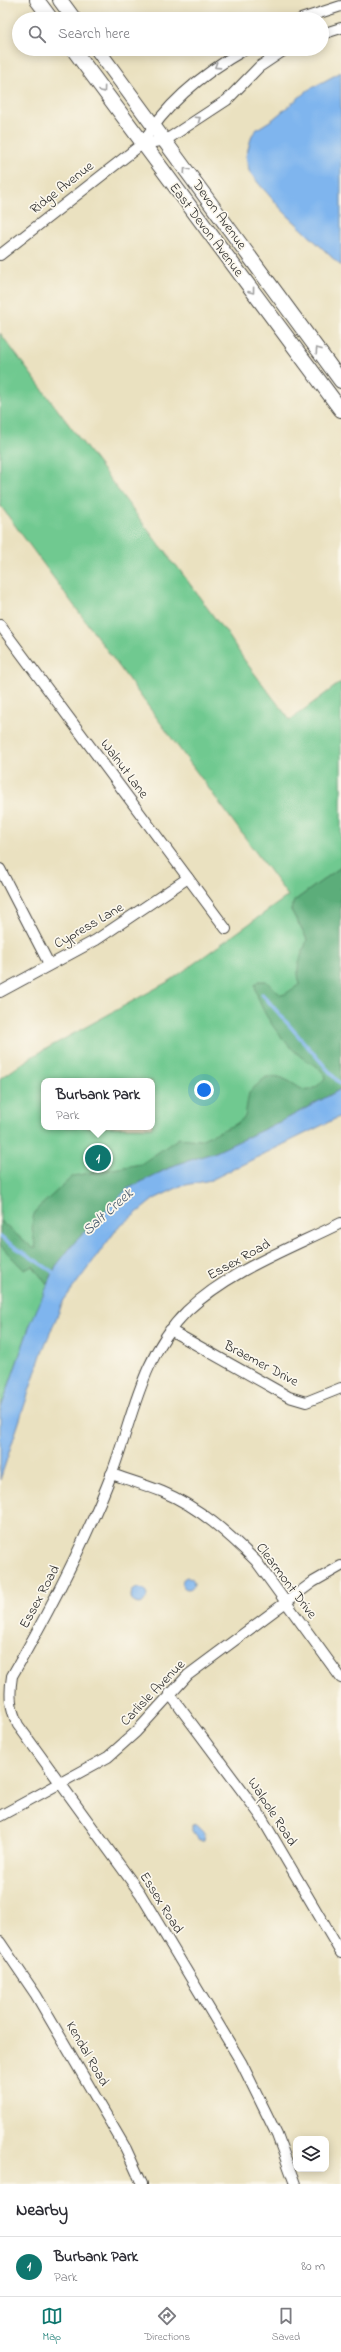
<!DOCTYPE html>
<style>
:root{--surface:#fff;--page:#f2f2f3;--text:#2b2b33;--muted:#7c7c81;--line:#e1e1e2;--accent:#0f766e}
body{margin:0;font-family:"Indie Flower",sans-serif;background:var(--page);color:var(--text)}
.controls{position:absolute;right:12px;bottom:12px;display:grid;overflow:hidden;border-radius:8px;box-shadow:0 2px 10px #0003}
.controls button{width:36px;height:36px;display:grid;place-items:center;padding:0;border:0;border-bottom:1px solid var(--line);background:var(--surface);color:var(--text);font:20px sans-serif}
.you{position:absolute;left:204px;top:1090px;width:14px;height:14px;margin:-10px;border:3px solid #fff;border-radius:50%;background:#1a73e8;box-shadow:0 0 0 6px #1a73e833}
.badge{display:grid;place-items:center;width:26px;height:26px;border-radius:50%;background:var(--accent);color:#fff;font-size:13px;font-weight:700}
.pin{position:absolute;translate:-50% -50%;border:2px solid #fff;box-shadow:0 1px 4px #0006}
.popup{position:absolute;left:41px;top:1078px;width:114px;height:52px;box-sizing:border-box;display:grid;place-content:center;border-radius:8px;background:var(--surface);filter:drop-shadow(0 1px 3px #0005);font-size:13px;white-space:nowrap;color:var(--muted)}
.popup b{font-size:15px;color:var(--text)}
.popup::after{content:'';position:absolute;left:50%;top:100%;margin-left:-8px;border:8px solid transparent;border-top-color:var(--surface)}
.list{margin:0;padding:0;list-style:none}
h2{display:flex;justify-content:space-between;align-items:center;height:52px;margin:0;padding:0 16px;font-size:17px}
h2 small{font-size:13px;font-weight:400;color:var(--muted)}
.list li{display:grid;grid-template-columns:26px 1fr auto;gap:12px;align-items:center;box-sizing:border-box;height:60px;padding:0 16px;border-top:1px solid var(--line)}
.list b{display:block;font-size:15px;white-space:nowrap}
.list p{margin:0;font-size:13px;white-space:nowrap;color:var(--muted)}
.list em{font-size:13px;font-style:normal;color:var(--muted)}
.icon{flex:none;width:22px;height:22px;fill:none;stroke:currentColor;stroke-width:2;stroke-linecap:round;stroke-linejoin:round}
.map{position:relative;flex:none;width:341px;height:2184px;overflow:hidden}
.search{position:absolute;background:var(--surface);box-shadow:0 2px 10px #0003;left:12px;right:12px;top:12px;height:44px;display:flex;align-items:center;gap:10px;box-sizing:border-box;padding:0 14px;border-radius:22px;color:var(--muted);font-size:15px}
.sheet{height:112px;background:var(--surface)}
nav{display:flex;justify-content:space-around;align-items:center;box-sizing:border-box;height:56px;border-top:1px solid var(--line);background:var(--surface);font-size:11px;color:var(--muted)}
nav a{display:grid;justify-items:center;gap:2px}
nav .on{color:var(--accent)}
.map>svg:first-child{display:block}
.green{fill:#6fc990;stroke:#4d7a5e;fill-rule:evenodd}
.forest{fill:#5bad7a;stroke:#436c52}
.water{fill:#7fb5ee;stroke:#55708c}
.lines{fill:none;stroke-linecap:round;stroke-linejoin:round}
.stream{stroke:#7fb5ee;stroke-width:3.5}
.minor-casing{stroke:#484641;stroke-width:12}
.secondary-casing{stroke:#484641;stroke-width:16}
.minor{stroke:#fff;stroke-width:10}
.secondary{stroke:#fff;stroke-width:14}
.oneway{stroke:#a0a0a0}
.labels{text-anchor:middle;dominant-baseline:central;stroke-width:3.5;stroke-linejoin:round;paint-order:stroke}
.street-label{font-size:14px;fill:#2b2b2b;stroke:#fbf7ec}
.water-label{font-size:15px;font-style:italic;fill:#485b6f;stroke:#fbf7ec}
</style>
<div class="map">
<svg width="341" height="2184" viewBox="0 0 341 2184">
<rect width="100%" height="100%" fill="#fbf7ec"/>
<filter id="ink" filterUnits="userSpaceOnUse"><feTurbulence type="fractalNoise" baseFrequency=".025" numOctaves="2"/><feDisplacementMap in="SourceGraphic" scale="8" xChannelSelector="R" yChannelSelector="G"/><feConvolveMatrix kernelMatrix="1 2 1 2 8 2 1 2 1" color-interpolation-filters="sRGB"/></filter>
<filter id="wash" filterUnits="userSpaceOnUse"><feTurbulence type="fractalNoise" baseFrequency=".012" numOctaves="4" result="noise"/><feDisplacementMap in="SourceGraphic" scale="16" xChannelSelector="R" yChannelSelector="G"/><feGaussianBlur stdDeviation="0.9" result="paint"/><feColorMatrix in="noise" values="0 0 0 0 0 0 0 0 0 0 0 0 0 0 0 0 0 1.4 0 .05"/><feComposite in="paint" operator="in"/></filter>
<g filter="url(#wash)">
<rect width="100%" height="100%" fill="#eae1c0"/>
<path class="green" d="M0,333l163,217 3,1 6,12 4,2 46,63 3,2 20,31 45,59 51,-38v185l-47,34 -3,9 16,29 34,150 -166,76 -145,160 -30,86v-332l33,-23 138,-76 117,-84 -288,-391zM44,1081h108v46h-108z"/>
<path class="forest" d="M341,867v222l-51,28 -74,35 -41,13 -48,24 -53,54 -18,23 -9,19 -14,-19 -9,4 -24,-25v-24l33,27h3c-3,-14 -7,-25 0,-38l37,-34 68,-12 38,-26 21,2 36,-16 9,-7 4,-25 17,-15c4,0 10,-1 13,0 23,7 25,26 47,0 -7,-12 -16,-13 -26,-21 -19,-16 -42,-46 -45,-71l4,-4h7l15,14 4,-1 15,-10c-6,-20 2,-26 7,-45l-16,-29 3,-9z"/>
<g class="water">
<path d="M341,72v194l-57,-54 -25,-28 -10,-13 -3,-15 6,-21 5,-6 16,-10 35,-29z"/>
<path d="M341,1089v27l-130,64 -30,6 -27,13 -37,30 -53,71 -22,52 -42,128v-69l30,-86 26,-59 18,-23 53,-54 48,-24 41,-13 74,-35z"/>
<circle cx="188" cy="1583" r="6"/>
<circle cx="139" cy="1596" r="8"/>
<path d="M192,1824l5,1 8,8 -1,7h-5l-7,-9z"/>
</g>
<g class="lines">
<g class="stream">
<path d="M262,994l79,91"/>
<path d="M0,1237l56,37"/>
</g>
</g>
</g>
<g filter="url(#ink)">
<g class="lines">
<g class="minor-casing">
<g id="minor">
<path d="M301,19l40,-13"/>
<path d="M322,34l19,-6"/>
<path d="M142,144l24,-4 61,-40 32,-33 27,-18"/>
<path d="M0,255l142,-111c24,-41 63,-72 104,-95"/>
<path d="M0,625l226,304"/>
<path d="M0,869l49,95"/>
<path d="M0,992l96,-52 92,-62"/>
<path d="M170,1330l119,67 17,5 35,-14"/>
<path d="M111,1474c18,6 35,11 52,18 36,15 66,42 93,69l85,117"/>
<path d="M169,1693l91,122 81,138"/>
<path d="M0,1816l108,-59 28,-25 52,-57 125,-93 28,-16"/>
<path d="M0,1942l36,53 90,154 16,35"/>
<path d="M295,2184l-18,-49 -36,-73 -101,-169 -122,-168c-8,-17 -9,-30 -6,-49 38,-66 72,-131 100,-203 21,-56 30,-118 75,-162 43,-41 102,-62 154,-88"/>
</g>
</g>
<g class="secondary-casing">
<g id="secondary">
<path d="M37,0l14,19"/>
<path d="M60,0l14,19"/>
<path d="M73,49l268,361"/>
<path d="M97,49l244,332"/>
</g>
</g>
<use href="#minor" class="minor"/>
<use href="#secondary" class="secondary"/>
</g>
<defs><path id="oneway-chevron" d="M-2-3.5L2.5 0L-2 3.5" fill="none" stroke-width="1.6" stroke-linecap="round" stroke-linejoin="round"/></defs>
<g class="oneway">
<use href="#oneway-chevron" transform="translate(217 66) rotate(147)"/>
<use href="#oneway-chevron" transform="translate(103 90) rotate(54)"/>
<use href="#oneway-chevron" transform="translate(198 119) rotate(-34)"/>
<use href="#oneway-chevron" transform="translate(186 170) rotate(-125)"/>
<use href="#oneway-chevron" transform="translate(252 291) rotate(53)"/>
<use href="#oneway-chevron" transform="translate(318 350) rotate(-126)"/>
</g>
</g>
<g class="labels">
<g class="street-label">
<text transform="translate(62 188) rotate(-38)">Ridge Avenue</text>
<text transform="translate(219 215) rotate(54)">Devon Avenue</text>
<text transform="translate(206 230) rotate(53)">East Devon Avenue</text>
<text transform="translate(124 769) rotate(53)">Walnut Lane</text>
<text transform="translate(89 926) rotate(-30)">Cypress Lane</text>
<text transform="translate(239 1260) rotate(-29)">Essex Road</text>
<text transform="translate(261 1364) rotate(28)">Braemer Drive</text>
<text transform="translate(286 1581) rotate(53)">Clearmont Drive</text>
<text transform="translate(40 1597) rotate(-62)">Essex Road</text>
<text transform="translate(153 1693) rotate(-46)">Carlisle Avenue</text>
<text transform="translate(272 1812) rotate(57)">Walpole Road</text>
<text transform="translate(161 1903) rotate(58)">Essex Road</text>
<text transform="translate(87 2054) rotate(60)">Kendal Road</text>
</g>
<g class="water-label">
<text transform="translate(108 1212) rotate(-42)">Salt Creek</text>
</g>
</g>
</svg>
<div class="controls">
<button><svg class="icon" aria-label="layers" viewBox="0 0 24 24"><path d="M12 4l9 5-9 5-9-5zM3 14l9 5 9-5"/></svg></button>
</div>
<div class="you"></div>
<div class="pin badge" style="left:98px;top:1158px">1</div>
<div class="popup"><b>Burbank Park</b>Park</div>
<div class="search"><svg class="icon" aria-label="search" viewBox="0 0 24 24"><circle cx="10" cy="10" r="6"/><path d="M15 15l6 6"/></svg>Search here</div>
</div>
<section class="sheet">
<h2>Nearby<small></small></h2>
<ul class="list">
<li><span class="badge">1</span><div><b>Burbank Park</b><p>Park</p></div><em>80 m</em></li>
</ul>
</section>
<nav>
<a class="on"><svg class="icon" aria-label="map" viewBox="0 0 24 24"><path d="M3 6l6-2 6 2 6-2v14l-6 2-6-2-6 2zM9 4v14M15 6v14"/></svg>Map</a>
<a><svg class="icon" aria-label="directions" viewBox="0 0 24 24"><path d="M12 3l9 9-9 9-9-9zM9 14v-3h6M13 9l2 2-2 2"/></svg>Directions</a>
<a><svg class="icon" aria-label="saved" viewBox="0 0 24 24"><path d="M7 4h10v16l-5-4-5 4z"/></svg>Saved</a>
</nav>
